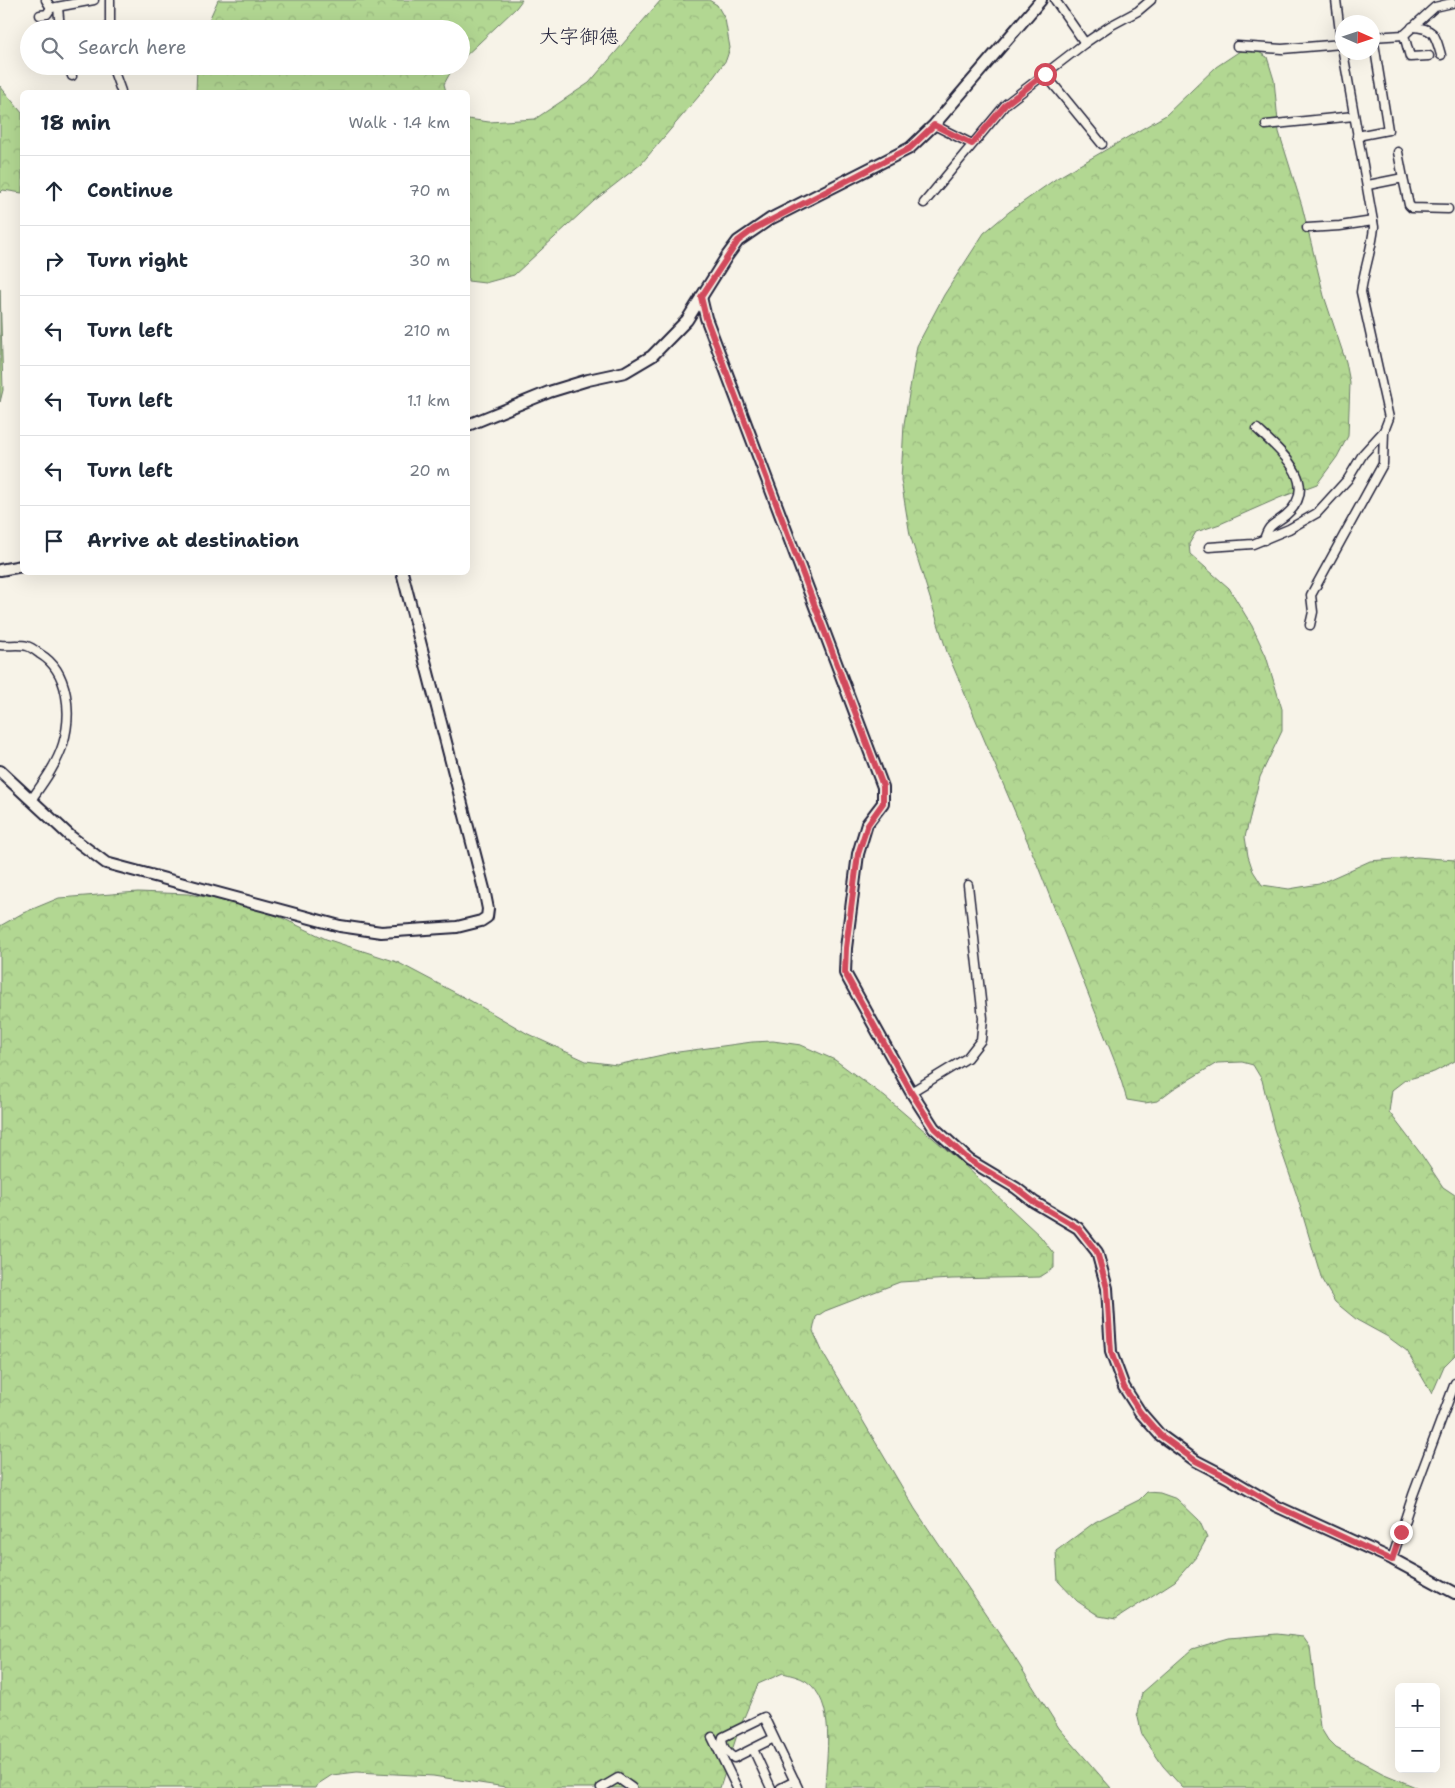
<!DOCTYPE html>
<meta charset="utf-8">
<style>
:root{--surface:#fff;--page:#f2f2f3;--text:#1f2937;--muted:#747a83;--line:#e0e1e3}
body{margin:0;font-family:"Shantell Sans","Klee One",sans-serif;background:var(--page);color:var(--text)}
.controls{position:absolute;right:15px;bottom:15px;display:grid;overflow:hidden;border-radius:8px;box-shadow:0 5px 20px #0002}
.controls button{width:45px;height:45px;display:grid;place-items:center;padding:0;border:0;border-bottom:1px solid var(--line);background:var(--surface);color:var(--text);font:25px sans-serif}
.compass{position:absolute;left:1335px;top:15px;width:45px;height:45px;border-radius:50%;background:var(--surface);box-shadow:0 5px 20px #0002;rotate:93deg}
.stop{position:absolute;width:15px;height:15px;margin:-11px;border:4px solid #d1495b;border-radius:50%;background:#fff}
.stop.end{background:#d1495b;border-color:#fff;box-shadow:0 1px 5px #0008}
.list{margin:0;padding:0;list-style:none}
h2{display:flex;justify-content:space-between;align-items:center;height:65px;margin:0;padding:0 20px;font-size:21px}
h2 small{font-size:16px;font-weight:400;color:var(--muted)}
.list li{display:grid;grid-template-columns:32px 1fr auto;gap:15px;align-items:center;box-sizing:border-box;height:70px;padding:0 20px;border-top:1px solid var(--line)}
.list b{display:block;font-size:19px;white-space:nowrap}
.list em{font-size:16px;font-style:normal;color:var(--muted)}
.icon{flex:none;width:28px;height:28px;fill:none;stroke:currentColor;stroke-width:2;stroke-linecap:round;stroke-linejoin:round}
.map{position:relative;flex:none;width:1455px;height:1788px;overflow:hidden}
.search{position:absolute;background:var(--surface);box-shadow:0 5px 20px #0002;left:20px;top:20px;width:450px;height:55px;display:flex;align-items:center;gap:12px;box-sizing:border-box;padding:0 18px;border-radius:28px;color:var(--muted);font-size:19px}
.panel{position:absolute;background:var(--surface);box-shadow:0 5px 20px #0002;left:20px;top:90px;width:450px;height:485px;border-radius:8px}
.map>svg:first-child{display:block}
.forest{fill:url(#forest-crowns);stroke:#6a7c66}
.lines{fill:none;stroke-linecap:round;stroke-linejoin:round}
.street-casing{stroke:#22223b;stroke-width:11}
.secondary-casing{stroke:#22223b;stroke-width:14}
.street{stroke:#f7f3e8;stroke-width:8}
.secondary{stroke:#f7f3e8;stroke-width:10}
.route{stroke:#d1495b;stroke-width:6}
.labels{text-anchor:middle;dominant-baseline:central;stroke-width:4;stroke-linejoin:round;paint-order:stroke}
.quarter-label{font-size:20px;fill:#22223b;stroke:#f7f3e8}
</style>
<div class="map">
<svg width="1455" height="1788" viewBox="0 0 1455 1788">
<defs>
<pattern id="forest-crowns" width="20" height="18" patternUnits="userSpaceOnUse" patternTransform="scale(1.25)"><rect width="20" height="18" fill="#b2d792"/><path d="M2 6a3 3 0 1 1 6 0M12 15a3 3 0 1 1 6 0" fill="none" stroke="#99b87f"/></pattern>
</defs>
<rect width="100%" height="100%" fill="#f7f3e8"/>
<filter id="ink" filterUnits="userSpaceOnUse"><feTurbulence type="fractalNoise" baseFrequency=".02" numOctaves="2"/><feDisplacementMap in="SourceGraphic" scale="10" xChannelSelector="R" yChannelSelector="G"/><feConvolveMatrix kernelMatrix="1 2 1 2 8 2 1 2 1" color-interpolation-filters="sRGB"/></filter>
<g filter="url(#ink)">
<g class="forest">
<path d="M218,0h304l-6,8 -55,52v-31h-256z"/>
<path d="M661,0h48l8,5 8,14 5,29 -4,12 -21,29 -64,75 -47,37 -80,74 -29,8 -17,-2v-162l21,3 46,-3 54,-36z"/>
<path d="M1243,49l12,1 12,7 7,23 5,52 23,74 22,90 22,66 4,21 -2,53 -11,21 -20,27 -38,14 -59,26 -24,8 -7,12 1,10 39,34 23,38 14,30 16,53v22l-22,46 -15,60 3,19 5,15 9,14 27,4 30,-5 51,-23 47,-4 38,3v201l-21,11 -29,8 -13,10 -3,22 32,42 22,33 12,8v160l-11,11 -12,28 -25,-43 -19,-14 -31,-17 -22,-18 -13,-22 -25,-84 -23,-67 -12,-49 -9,-15 -11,-3 -25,1 -44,26 -16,12 -12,2 -18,-3 -10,-33 -82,-208 -88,-207 -37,-117 -9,-55 3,-56 13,-78 27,-51 40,-62 25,-21 48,-34 109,-63 50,-48z"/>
<path d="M197,66h257l-10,18 2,8h-250z"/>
<path d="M0,86l22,27v80l-19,-3 -3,3z"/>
<path d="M0,289l3,101 -3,12z"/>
<path d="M138,892l50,2 52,9 40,14 46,22 71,23 74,39 57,33 58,27 31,4 54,-12 81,-11 21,-1 28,4 34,15 50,37 76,65 79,74 14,18v14l-14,9 -88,2 -52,3 -75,29 -9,6 -3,14 11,24 91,154 93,138 51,81 52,60h-286c1,-32 12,-86 -19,-107 -6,-4 -16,-6 -23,-8l-25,11 -20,48 -18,56h-208l-79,-12 -76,-4 -25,3 -14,9 -2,4h-316v-862l23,-13 36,-15z"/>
<path d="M1147,1492l13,1 17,6 22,21 8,18 -10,18 -22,25 -59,38 -17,-3 -22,-15 -19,-20 -2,-30 39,-29 44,-22z"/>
<path d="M1277,1634l26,3 7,10 10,80 8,13 8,8 46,25 36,15h-235l-20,-22 -21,-31 -5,-22 5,-20 50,-44 37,-11z"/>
</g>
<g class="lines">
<g class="street-casing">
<g id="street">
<path d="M46,0l5,8 43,-8"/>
<path d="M1055,0l30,43"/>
<path d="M1336,0l6,48"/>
<path d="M58,7l2,22"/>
<path d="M40,15l7,-1 4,-6"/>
<path d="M1412,27c22,1 23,7 29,28"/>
<path d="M110,29v-29"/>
<path d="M1404,35l6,22 19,-1"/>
<path d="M1372,37l32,-2 31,-28 17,-4"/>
<path d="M1237,46l45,3 60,-5"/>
<path d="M69,66l3,10"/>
<path d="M112,66l9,25"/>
<path d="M1045,74l57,70"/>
<path d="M934,125l38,19"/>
<path d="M1266,125l88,-9"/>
<path d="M1357,136l31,-6 -15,-93"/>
<path d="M1398,152l5,26"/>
<path d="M1368,185l35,-7 6,27 3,3 36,1"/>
<path d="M924,203l82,-99 79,-61 25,-17 28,-15 13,-11"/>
<path d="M1307,228l33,-2 33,-5"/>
<path d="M1257,429c22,21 65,55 29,86 -12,10 -17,8 -22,25"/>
<path d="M1209,547l44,-3 36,-15 28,-16 31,-34 15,-25 21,-23 5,-13 -28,-126c3,-22 11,-43 13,-65l-31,-175"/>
<path d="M1310,625l3,-13 -2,-17 72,-131 1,-33"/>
<path d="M0,645c8,1 19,-1 27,1 4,1 9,5 13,8 29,17 32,60 23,90 -6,20 -20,39 -32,56"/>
<path d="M911,1092l56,-34 14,-18 2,-22 -15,-133"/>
<path d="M1392,1559l21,-64 42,-112"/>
<path d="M712,1737l25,51"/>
<path d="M774,1738l-40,20c-7,-5 -14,-12 -11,-21l41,-20 34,71"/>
<path d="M753,1749l18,39"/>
<path d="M601,1788l17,-10 14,10"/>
<path d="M781,1788l14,-7"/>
</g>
</g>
<g class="secondary-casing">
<g id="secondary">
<path d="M701,297l5,21 177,469v16l-16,21 -9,30 -12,94 -1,25 66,119 23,36 35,32 47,28 18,14 44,26 19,24 10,36 4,64 13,35 16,25 20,23 36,26 31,16 49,29 116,53 63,34"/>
<path d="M468,425l81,-33 39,-12 37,-8 27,-16 35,-36 40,-64 11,-15 32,-22 140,-71 24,-23 107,-125"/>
<path d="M0,570l22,-4"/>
<path d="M0,771l70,65 36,27 234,63 41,6 76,-5 24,-6 6,-4 1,-8 -4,-20 -82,-317"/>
</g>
</g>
<use href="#street" class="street"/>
<use href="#secondary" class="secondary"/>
</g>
</g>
<g class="lines" filter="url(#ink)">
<path class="route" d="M1045,74l-39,30 -34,40 -38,-19 -24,23 -156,81 -16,12 -37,56 5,21 177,468v17l-15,21 -10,30 -12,94 -1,25 66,119 23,36 35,32 47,28 18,14 44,26 19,24 10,36 4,64 13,35 16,25 20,23 36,26 31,16 49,29 116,54 9,-28"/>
</g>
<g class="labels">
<g class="quarter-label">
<text x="579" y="36">大字御徳</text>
</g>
</g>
</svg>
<div class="controls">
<button>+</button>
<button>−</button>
</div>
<svg class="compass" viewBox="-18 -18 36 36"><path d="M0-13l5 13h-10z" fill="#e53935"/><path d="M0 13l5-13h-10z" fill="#747a83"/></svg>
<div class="stop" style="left:1045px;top:74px"></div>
<div class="stop end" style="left:1401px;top:1532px"></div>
<div class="search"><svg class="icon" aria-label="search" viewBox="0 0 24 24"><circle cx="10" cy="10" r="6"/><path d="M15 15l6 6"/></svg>Search here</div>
<section class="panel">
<h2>18 min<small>Walk · 1.4 km</small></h2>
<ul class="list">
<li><svg class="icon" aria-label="ahead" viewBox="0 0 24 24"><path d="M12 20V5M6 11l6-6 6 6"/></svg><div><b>Continue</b></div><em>70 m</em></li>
<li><svg class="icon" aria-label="right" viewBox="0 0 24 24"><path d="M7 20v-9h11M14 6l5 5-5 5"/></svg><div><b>Turn right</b></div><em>30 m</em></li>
<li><svg class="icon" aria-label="left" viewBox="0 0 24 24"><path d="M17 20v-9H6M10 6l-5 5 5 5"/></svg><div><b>Turn left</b></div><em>210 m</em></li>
<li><svg class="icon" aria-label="left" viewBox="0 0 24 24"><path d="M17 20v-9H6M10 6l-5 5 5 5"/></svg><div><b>Turn left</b></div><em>1.1 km</em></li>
<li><svg class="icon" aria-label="left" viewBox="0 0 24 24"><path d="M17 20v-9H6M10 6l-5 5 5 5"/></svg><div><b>Turn left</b></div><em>20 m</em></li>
<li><svg class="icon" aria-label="arrive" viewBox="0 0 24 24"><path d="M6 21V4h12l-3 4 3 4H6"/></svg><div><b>Arrive at destination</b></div></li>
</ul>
</section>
</div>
